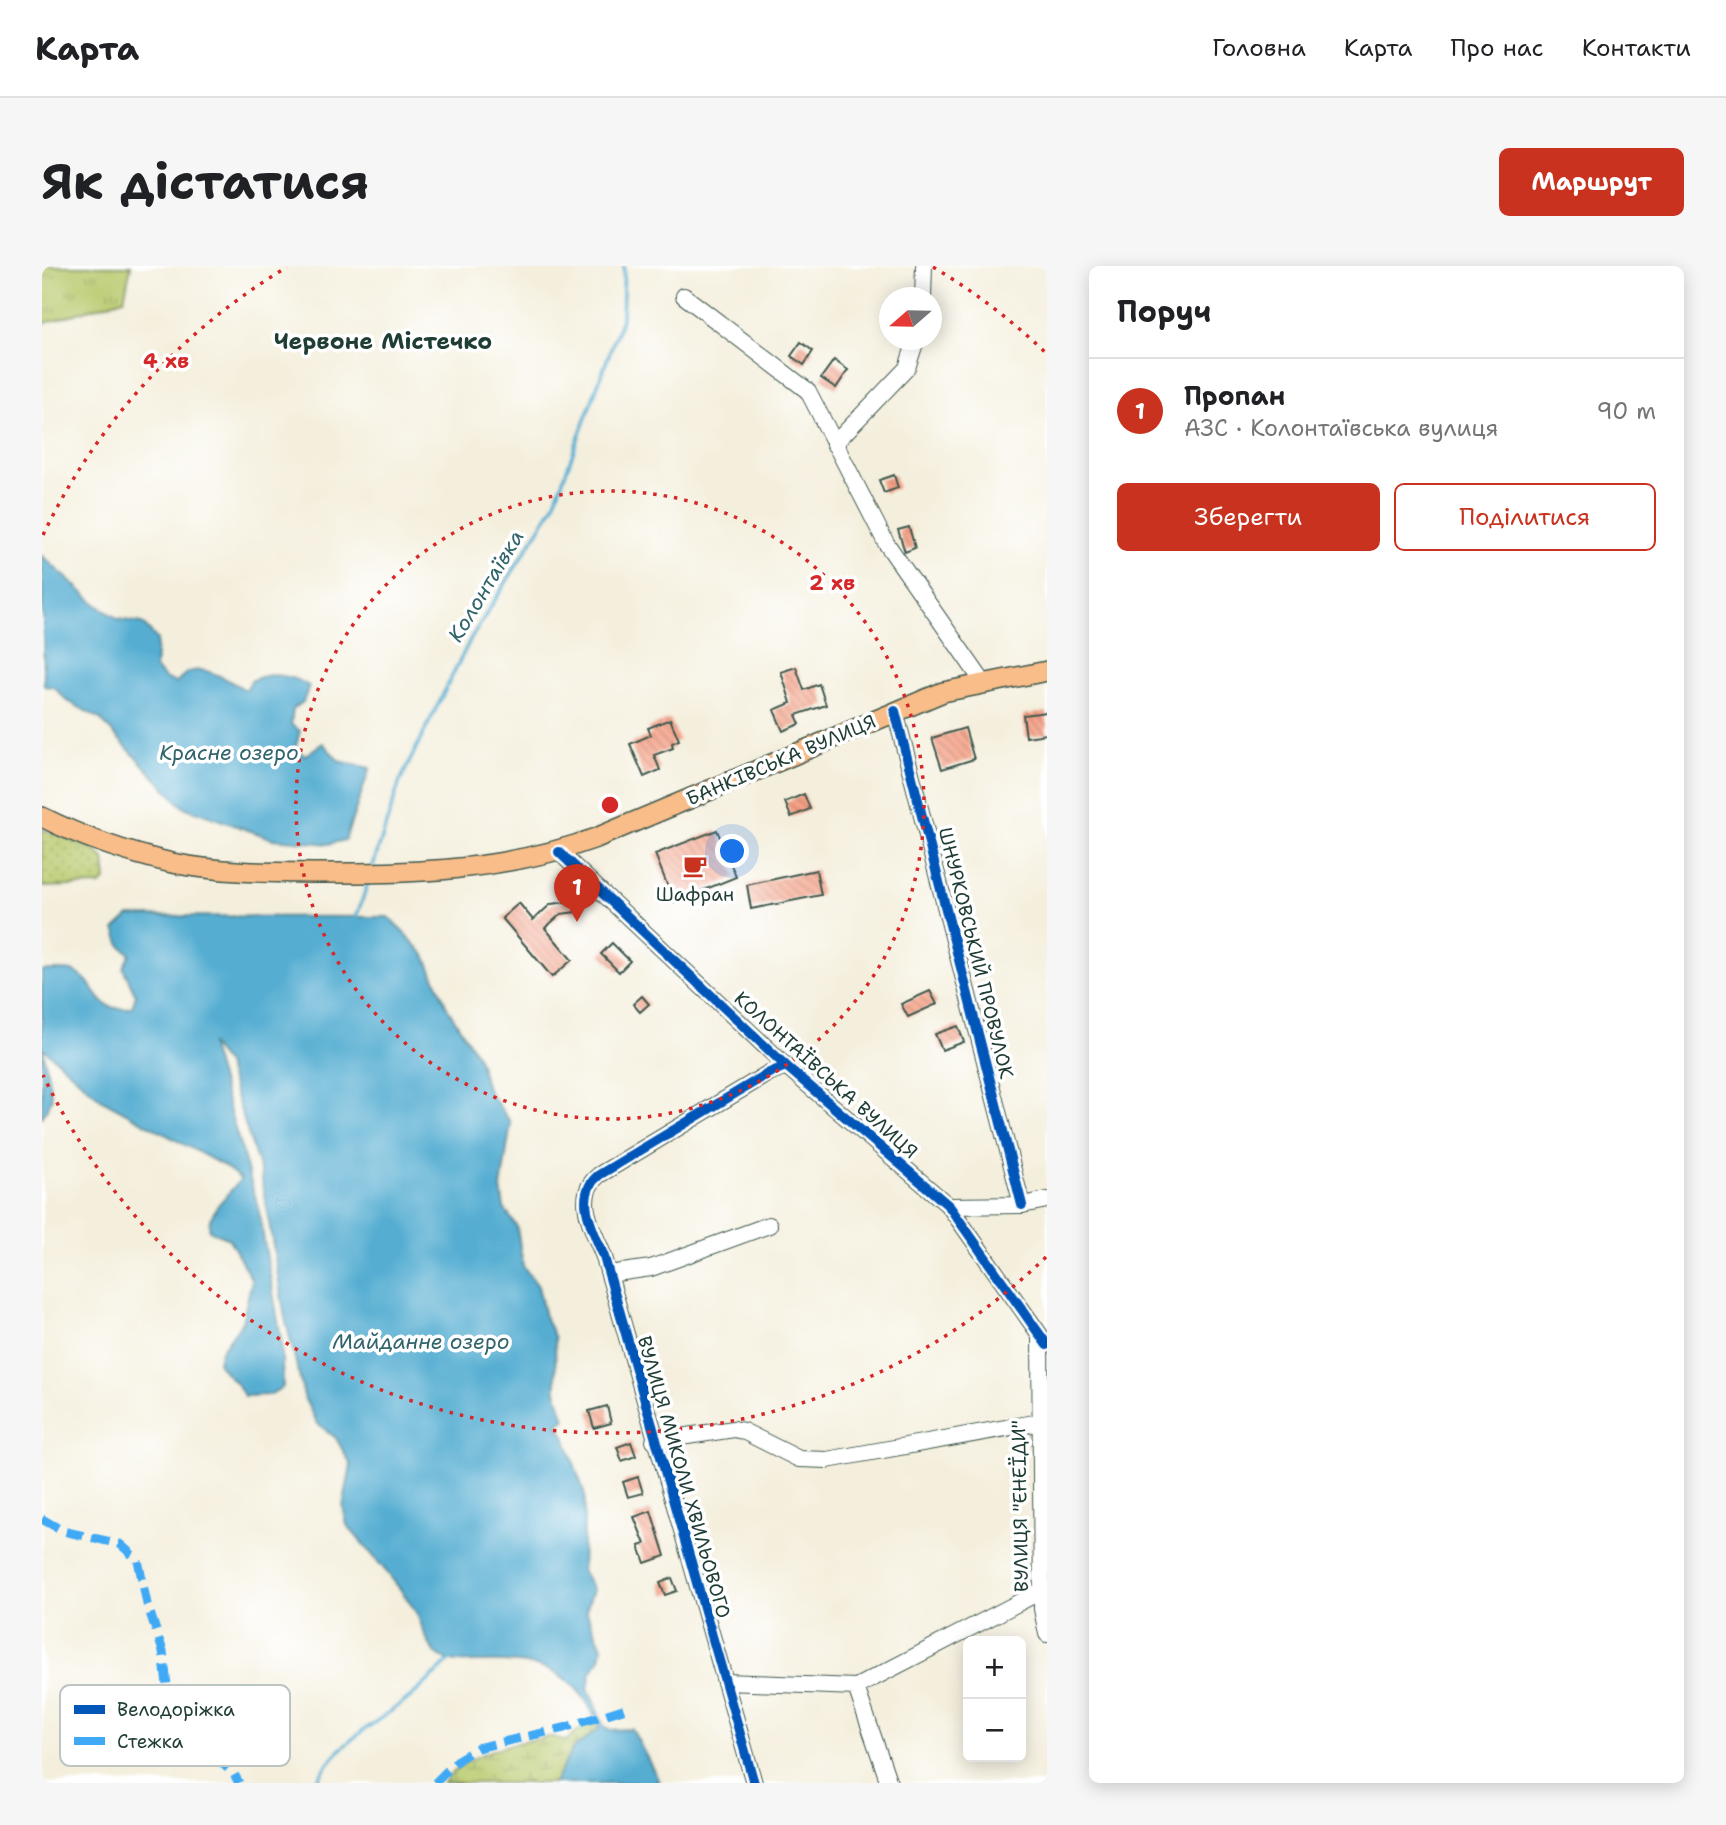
<!DOCTYPE html>
<html lang="uk">
<meta charset="utf-8">
<style>
:root{--surface:#fff;--page:#f6f6f6;--text:#202124;--muted:#757577;--line:#e0e0e0;--accent:#c8321e}
body{margin:0;font-family:"Shantell Sans",sans-serif;background:var(--page);color:var(--text)}
.controls{position:absolute;right:21px;bottom:21px;display:grid;overflow:hidden;border-radius:10px;box-shadow:0 4px 18px #0003}
.controls button{width:63px;height:63px;display:grid;place-items:center;padding:0;border:0;border-bottom:2px solid var(--line);background:var(--surface);color:var(--text);font:35px sans-serif}
.compass{position:absolute;left:837px;top:21px;width:63px;height:63px;border-radius:50%;background:var(--surface);box-shadow:0 4px 18px #0003;rotate:250deg}
.you{position:absolute;left:691px;top:586px;width:24px;height:24px;margin:-18px;border:5px solid #fff;border-radius:50%;background:#1a73e8;box-shadow:0 0 0 10px #1a73e833}
.badge{display:grid;place-items:center;width:46px;height:46px;border-radius:50%;background:var(--accent);color:#fff;font-size:23px;font-weight:700}
.pin{position:absolute;translate:-50% -58px;filter:drop-shadow(0 2px 4px #0008)}
.pin::after{content:'';position:absolute;top:37px;width:24px;height:21px;background:inherit;clip-path:polygon(0 0,100% 0,50% 100%)}
.list{margin:0;padding:0;list-style:none}
h2{display:flex;justify-content:space-between;align-items:center;height:91px;margin:0;padding:0 28px;font-size:30px}
h2 small{font-size:23px;font-weight:400;color:var(--muted)}
.list li{display:grid;grid-template-columns:46px 1fr auto;gap:21px;align-items:center;box-sizing:border-box;height:105px;padding:0 28px;border-top:2px solid var(--line)}
.list b{display:block;font-size:26px;white-space:nowrap}
.list p{margin:0;font-size:23px;white-space:nowrap;color:var(--muted)}
.list em{font-size:23px;font-style:normal;color:var(--muted)}
.actions{display:flex;gap:14px;padding:21px 28px}
.actions a{flex:1;padding:16px 0;border:2px solid var(--accent);border-radius:10px;text-align:center;font-size:24px;color:var(--accent)}
.actions .main{background:var(--accent);color:#fff}
.map{position:relative;flex:none;width:1005px;height:1517px;overflow:hidden;border-radius:10px}
header{display:flex;align-items:center;gap:42px;box-sizing:border-box;height:98px;padding:0 35px;background:var(--surface);border-bottom:2px solid var(--line)}
header strong{font-size:33px}
nav{display:flex;gap:38px;margin-inline-start:auto;font-size:24px}
.intro{display:flex;align-items:center;justify-content:space-between;box-sizing:border-box;height:168px;padding:0 42px}
h1{margin:0;font-size:49px}
.button{padding:18px 32px;border-radius:10px;background:var(--accent);color:#fff;font-size:24px;font-weight:700}
main{display:flex;gap:42px;padding:0 42px}
aside{flex:1;background:var(--surface);border-radius:10px;box-shadow:0 4px 18px #0003}
.map>svg:first-child{display:block}
.grass{fill:url(#grass-dots);stroke:#6c8350;stroke-width:2}
.wetland{fill:url(#wetland-marsh);stroke:#6c8350;stroke-width:2}
.park{fill:url(#park-tufts);stroke:#6c8350;stroke-width:2}
.water{fill:#54add1;stroke:#3a7582;stroke-width:2}
.lines{fill:none;stroke-linecap:round;stroke-linejoin:round}
.stream{stroke:#54add1;stroke-width:3.5}
.building{fill:url(#building-back-hatch)}
.minor-casing{stroke:#3f584d;stroke-width:18}
.major-casing{stroke:#3f584d;stroke-width:22}
.minor{stroke:#fff;stroke-width:16}
.major{stroke:#f8bd89;stroke-width:19}
.quiet{stroke:#3fa9f5;stroke-width:9;stroke-dasharray:18 9;stroke-linecap:butt}
.cycleway-casing{stroke:#fff;stroke-width:15}
.cycleway{stroke:#0057b8;stroke-width:10}
.ring{fill:none;stroke:#d62828;stroke-width:3.5;stroke-dasharray:3.5 7}
.labels{text-anchor:middle;dominant-baseline:central;stroke-width:7;stroke-linejoin:round;paint-order:stroke}
.street-label{font-size:19px;fill:#1f3d34;stroke:#fff}
.poi-label{font-size:19px;fill:#1f3d34;stroke:#fff}
.water-label{font-size:21px;font-style:italic;fill:#32646b;stroke:#fff}
.quarter-label{font-size:23px;font-weight:bold;fill:#1f3d34;stroke:#fff}
.key{fill:#fff;stroke:#bcc5c2;stroke-width:2}
.key-label{font-size:19px;fill:#1f3d34}
.centre{fill:#d62828;stroke:#fff;stroke-width:3.5}
.ring-label{font-size:21px;text-anchor:middle;font-weight:bold;fill:#d62828;stroke:#fff;stroke-width:7;stroke-linejoin:round;paint-order:stroke}
</style>
<header>
<strong>Карта</strong>
<nav><a>Головна</a><a>Карта</a><a>Про нас</a><a>Контакти</a></nav>
</header>
<div class="intro"><h1>Як дістатися</h1><a class="button">Маршрут</a></div>
<main>
<div class="map">
<svg width="1005" height="1517" viewBox="0 0 1005 1517">
<defs>
<pattern id="grass-dots" width="8" height="8" patternUnits="userSpaceOnUse" patternTransform="scale(1.75)"><rect width="8" height="8" fill="#b8c96c"/><path d="M2 2h.1M6 6h.1" fill="none" stroke="#95a45a" stroke-width="1.8" stroke-linecap="round"/></pattern>
<pattern id="wetland-marsh" width="20" height="14" patternUnits="userSpaceOnUse" patternTransform="scale(1.75)"><rect width="20" height="14" fill="#b8c96c"/><path d="M1 5h8M5 5V1M11 12h8M15 12V8" fill="none" stroke="#95a45a"/></pattern>
<pattern id="park-tufts" width="24" height="20" patternUnits="userSpaceOnUse" patternTransform="scale(1.75)"><rect width="24" height="20" fill="#b8c96c"/><path d="M3 7l-1-3M5 7V3M7 7l1-3M15 17l-1-3M17 17v-4M19 17l1-3" fill="none" stroke="#95a45a"/></pattern>
<pattern id="building-back-hatch" width="6" height="6" patternUnits="userSpaceOnUse" patternTransform="scale(1.75)"><rect width="6" height="6" fill="#f6a085"/><path d="M-1 5l2 2M0 0l6 6M5-1l2 2" fill="none" stroke="#c7846e"/></pattern>
</defs>
<rect width="100%" height="100%" fill="#fff"/>
<filter id="ink" filterUnits="userSpaceOnUse"><feTurbulence type="fractalNoise" baseFrequency=".0143" numOctaves="2"/><feDisplacementMap in="SourceGraphic" scale="14" xChannelSelector="R" yChannelSelector="G"/><feConvolveMatrix kernelMatrix="1 2 1 2 8 2 1 2 1" color-interpolation-filters="sRGB"/></filter>
<filter id="wash" filterUnits="userSpaceOnUse"><feTurbulence type="fractalNoise" baseFrequency=".00686" numOctaves="4" result="noise"/><feDisplacementMap in="SourceGraphic" scale="28" xChannelSelector="R" yChannelSelector="G"/><feGaussianBlur stdDeviation="1.57" result="paint"/><feColorMatrix in="noise" values="0 0 0 0 0 0 0 0 0 0 0 0 0 0 0 0 0 1.4 0 .05"/><feComposite in="paint" operator="in"/></filter>
<g filter="url(#wash)">
<rect width="100%" height="100%" fill="#f4efdd"/>
<path class="grass" d="M0,563l53,21 9,9 2,21 -6,5 -58,2z"/>
<path class="wetland" d="M555,1457l2,6 -27,21 -18,33h-111c25,-31 70,-41 108,-46 7,-1 7,4 15,4l11,-10z"/>
<path class="park" d="M0,0h89l-7,33 -82,25z"/>
<g class="water">
<path d="M0,290l54,48 22,15 24,4 15,16 -2,29 9,10 12,5c20,-27 47,-5 70,7l5,-9c19,-10 40,-6 58,5l-6,16 -10,7 -2,15 9,7 -5,19 10,5 18,-12 16,18 31,7 -25,72 -16,4 -56,-5 -90,-32 -83,-88 -34,-19 -12,-13 -10,-1z"/>
<path d="M87,650l260,1 36,38 22,52 31,50 9,32 24,34 -10,65 3,20 13,19 6,39 15,20 7,31 10,21 1,53 9,28 -8,5 8,13 20,58 -3,75 11,19 -7,22 16,36 -2,13 -9,12 -3,16 16,39 5,3 23,-1 28,54h-106l18,-33 27,-21c-20,-60 -60,-69 -118,-67 -13,0 -31,2 -42,-6 -14,-12 -16,-32 -25,-47 -19,-30 -45,-57 -67,-84l-4,-18 8,-42 -15,-27 -18,-14 -13,-24 -20,-82 -24,-144 -36,-112 -15,-18 48,162 23,132 2,49 -14,8 -25,1c-7,-16 -19,-20 -26,-34l3,-11 21,-29 10,-42 -23,-41 -20,-9 1,-11 8,-14 23,-26 -17,-13 -122,-66 -59,-52 9,51 -10,19v-148c9,1 25,-2 33,2 26,13 18,43 57,35l4,-12 -13,-27 7,-14 -9,-8 -6,-17z"/>
</g>
<g class="lines">
<g class="stream">
<path d="M331,600l27,-85 70,-141 83,-133 69,-188 2,-53"/>
<path d="M314,652l13,-38"/>
<path d="M275,1517c16,-39 60,-60 92,-85 15,-12 27,-25 41,-38"/>
</g>
</g>
<g id="blocks">
<g class="building">
<path d="M759,76l12,9 -9,14 -13,-9z"/>
<path d="M792,94l14,10 -12,18 -15,-10z"/>
<path d="M852,209l4,13 -14,5 -5,-13z"/>
<path d="M867,261l6,21 -10,4 -7,-22z"/>
<path d="M754,401l8,23 15,-6 7,21 -30,10 4,9 -17,7 -9,-21 17,-7 -10,-31z"/>
<path d="M1005,446v22l-21,3 -3,-22z"/>
<path d="M628,453l9,21 -7,3 1,5 -19,7 6,15 -16,7 -14,-33 21,-9 -3,-7z"/>
<path d="M923,462l9,31 -32,10 -10,-31z"/>
<path d="M762,528l6,15 -19,8 -6,-15z"/>
<path d="M675,564l19,47 -62,25 -19,-48z"/>
<path d="M774,604l5,25 -70,14 -4,-24z"/>
<path d="M534,635l1,11 -16,2 -16,14 27,32 -20,17 -50,-59 17,-15 14,17 18,-16z"/>
<path d="M570,677l18,18 -11,11 -18,-18z"/>
<path d="M888,725l7,13 -29,13 -7,-13z"/>
<path d="M600,730l7,8 -9,8 -7,-8z"/>
<path d="M916,760l6,16 -22,8 -7,-16z"/>
<path d="M565,1140l4,17 -17,5 -5,-17z"/>
<path d="M589,1176l5,14 -14,5 -5,-14z"/>
<path d="M596,1211l5,16 -15,4 -5,-15z"/>
<path d="M609,1245l14,45 -20,7 -6,-17 6,-2 -11,-27z"/>
<path d="M630,1312l5,13 -12,4 -5,-12z"/>
</g>
</g>
</g>
<g filter="url(#ink)">
<use href="#blocks" fill-opacity="0" stroke="#3f584d" stroke-width="2"/>
<g class="lines">
<g class="minor-casing">
<g id="minor">
<path d="M642,30l124,95 78,152 97,139"/>
<path d="M881,32l1,-32"/>
<path d="M792,178l73,-76 9,-28"/>
<path d="M853,445l127,494"/>
<path d="M517,586l227,214 163,140 98,139"/>
<path d="M907,940l73,-1 25,-5"/>
<path d="M567,1008l42,-6 118,-43"/>
<path d="M998,1070l2,273 5,25"/>
<path d="M612,1175l80,-12 9,2 56,28 28,1 213,-38"/>
<path d="M683,1416l131,5 33,96"/>
<path d="M814,1421l191,-99"/>
<path d="M712,1517l-150,-526c-10,-26 -32,-61 -5,-82l170,-102 17,-7"/>
</g>
</g>
<g class="major-casing">
<path id="major" d="M0,551c40,20 86,36 130,46 46,9 95,10 142,10 97,1 191,-2 282,-35l347,-146 104,-21"/>
</g>
<use href="#minor" class="minor"/>
<use href="#major" class="major"/>
<g class="quiet">
<path d="M0,1253l21,12 57,13 18,16 9,44 16,47 6,51 33,43 32,29 5,9"/>
<path d="M393,1517l24,-24 18,-11 87,-20 68,-22"/>
</g>
<g class="cycleway-casing">
<g id="cycleway">
<path d="M853,445l127,494"/>
<path d="M517,586l227,214 163,140 98,139"/>
<path d="M712,1517l-150,-526c-10,-26 -32,-61 -5,-82l170,-102 17,-7"/>
</g>
</g>
<use href="#cycleway" class="cycleway"/>
</g>
</g>
<g class="ring">
<circle cx="568" cy="539" r="314"/>
<path d="M1004 991A628 628 0 0 1 1 809M1 269A628 628 0 0 1 245 1M891 1A628 628 0 0 1 1004 87"/>
</g>
<defs>
<g id="cafe-bare" transform="scale(1.89)"><path d="M-5.5-4.5H6V0H3Q3 3.5 0 3.5H-2.5Q-5.5 3.5-5.5 0ZM3-3.2v2h1.7v-2ZM-6 4.5H4V6H-6Z" fill="#c8321e" stroke="#fff" stroke-width="2.5" paint-order="stroke"/></g>
</defs>
<g fill-rule="evenodd">
<use href="#cafe-bare" x="653" y="600"/>
</g>
<g class="labels">
<g class="street-label">
<text transform="translate(739 494) rotate(-23)">БАНКІВСЬКА ВУЛИЦЯ</text>
<text transform="translate(934 687) rotate(76)">ШНУРКОВСЬКИЙ ПРОВУЛОК</text>
<text transform="translate(784 809) rotate(42)">КОЛОНТАЇВСЬКА ВУЛИЦЯ</text>
<text transform="translate(642 1211) rotate(74)">ВУЛИЦЯ МИКОЛИ ХВИЛЬОВОГО</text>
<text transform="translate(978 1240) rotate(-91)">ВУЛИЦЯ "ЕНЕЇДИ"</text>
</g>
<g class="poi-label">
<text x="653" y="628">Шафран</text>
</g>
<g class="water-label">
<text transform="translate(444 320) rotate(-59)">Колонтаївка</text>
<text x="187" y="487">Красне озеро</text>
<text x="379" y="1076">Майданне озеро</text>
</g>
<g class="quarter-label">
<text x="341" y="75">Червоне Містечко</text>
</g>
</g>
<rect x="18" y="1419" width="230" height="81" rx="10" class="key"/>
<rect x="32" y="1439" width="31" height="9" fill="#0057b8"/>
<rect x="32" y="1471" width="31" height="8" fill="#3fa9f5"/>
<g class="key-label">
<text x="75" y="1450">Велодоріжка</text>
<text x="75" y="1482">Стежка</text>
</g>
<circle cx="568" cy="539" r="10" class="centre"/>
<g class="ring-label">
<text x="124" y="102">4 хв</text>
<text x="790" y="324">2 хв</text>
</g>
</svg>
<div class="controls">
<button>+</button>
<button>−</button>
</div>
<svg class="compass" viewBox="-18 -18 36 36"><path d="M0-13l5 13h-10z" fill="#e53935"/><path d="M0 13l5-13h-10z" fill="#757577"/></svg>
<div class="you"></div>
<div class="pin badge" style="left:535px;top:656px">1</div>
</div>
<aside>
<h2>Поруч<small></small></h2>
<ul class="list">
<li><span class="badge">1</span><div><b>Пропан</b><p>АЗС · Колонтаївська вулиця</p></div><em>90 m</em></li>
</ul>
<div class="actions"><a class="main">Зберегти</a><a>Поділитися</a></div>
</aside>
</main>
